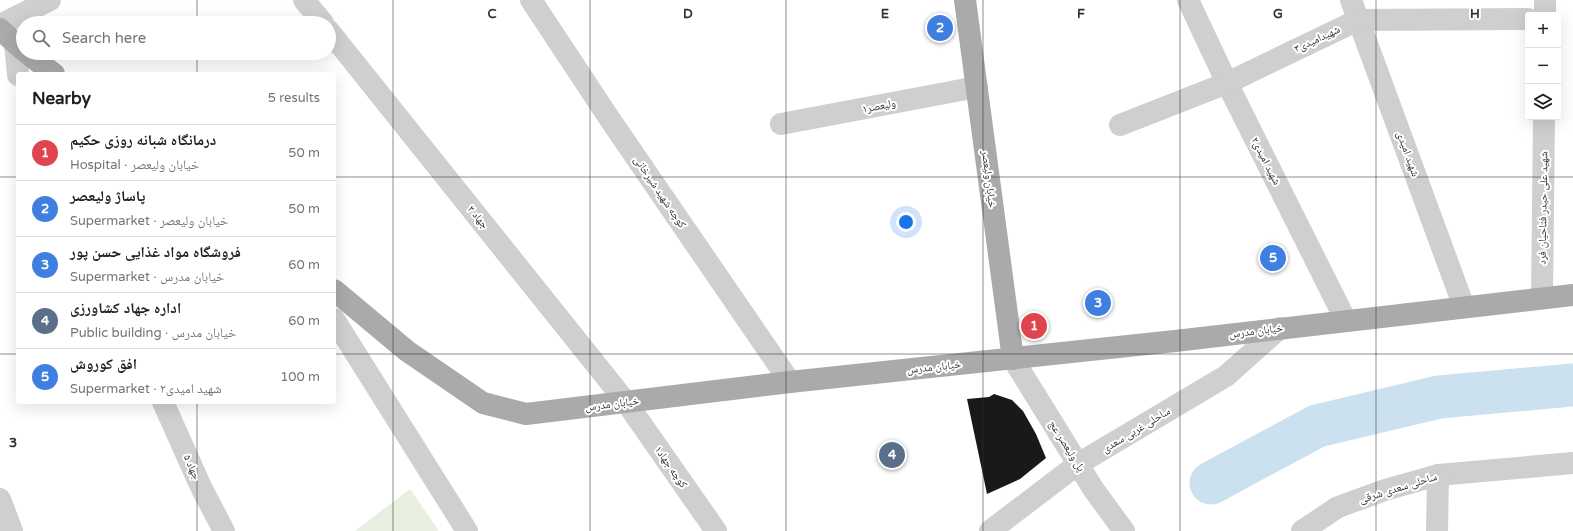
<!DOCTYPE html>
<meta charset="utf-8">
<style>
:root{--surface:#fff;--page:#f6f6f6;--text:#202124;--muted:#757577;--line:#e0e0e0;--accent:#f12d39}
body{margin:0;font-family:"Varela Round","Noto Naskh Arabic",sans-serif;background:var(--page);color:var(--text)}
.controls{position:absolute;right:12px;top:12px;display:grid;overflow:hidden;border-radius:4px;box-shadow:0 4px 16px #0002}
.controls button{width:36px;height:36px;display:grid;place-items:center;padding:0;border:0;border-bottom:1px solid var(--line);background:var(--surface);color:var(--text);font:20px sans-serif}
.you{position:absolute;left:906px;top:222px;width:14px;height:14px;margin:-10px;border:3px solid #fff;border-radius:50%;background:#1a73e8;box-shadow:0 0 0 6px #1a73e833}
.badge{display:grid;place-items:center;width:26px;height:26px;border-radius:50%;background:var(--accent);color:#fff;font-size:13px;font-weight:700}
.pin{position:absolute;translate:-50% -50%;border:2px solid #fff;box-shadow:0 1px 4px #0006}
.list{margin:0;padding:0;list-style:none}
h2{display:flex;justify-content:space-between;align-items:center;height:52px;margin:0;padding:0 16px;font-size:17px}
h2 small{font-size:13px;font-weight:400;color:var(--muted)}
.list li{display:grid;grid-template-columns:26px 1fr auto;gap:12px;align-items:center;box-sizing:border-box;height:56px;padding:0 16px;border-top:1px solid var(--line)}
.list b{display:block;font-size:15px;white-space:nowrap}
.list p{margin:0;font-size:13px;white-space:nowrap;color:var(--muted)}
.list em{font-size:13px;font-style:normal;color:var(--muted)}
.icon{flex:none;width:22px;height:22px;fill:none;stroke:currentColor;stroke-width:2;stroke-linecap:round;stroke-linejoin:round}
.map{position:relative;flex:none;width:1573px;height:531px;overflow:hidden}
.search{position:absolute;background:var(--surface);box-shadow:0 4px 16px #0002;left:16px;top:16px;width:320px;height:44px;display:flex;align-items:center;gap:10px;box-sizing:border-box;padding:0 14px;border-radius:22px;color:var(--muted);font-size:15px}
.panel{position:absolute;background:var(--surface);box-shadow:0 4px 16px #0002;left:16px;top:72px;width:320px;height:332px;border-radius:4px}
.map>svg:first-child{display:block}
.green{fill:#e8efe0}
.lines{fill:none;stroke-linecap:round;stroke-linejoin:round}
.river{stroke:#cce1f0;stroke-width:43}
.building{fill:#191919}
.minor{stroke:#cfcfcf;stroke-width:22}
.major{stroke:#aaa;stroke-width:22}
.grid{fill:none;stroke:#323232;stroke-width:1;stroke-opacity:0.55}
.labels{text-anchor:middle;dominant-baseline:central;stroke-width:4;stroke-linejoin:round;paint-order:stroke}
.street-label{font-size:11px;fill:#323232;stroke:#fff}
.grid-label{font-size:13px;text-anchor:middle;font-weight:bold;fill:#323232;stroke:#fff;stroke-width:4;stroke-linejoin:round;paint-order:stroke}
</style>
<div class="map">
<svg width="1573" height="531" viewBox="0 0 1573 531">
<rect width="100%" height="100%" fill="#fff"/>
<path class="green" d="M410,489l29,42h-84z"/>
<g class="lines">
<path class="river" d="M1211,483l106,-57 122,-29 134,-12"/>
</g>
<path class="building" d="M994,394l18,6 11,11 13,23 10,24 -26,21 -33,15 -20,-95 22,-2z"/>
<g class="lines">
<g class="minor">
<path d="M304,0l19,23"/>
<path d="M531,0l78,118 181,264"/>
<path d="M1188,0l39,83 119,238"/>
<path d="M1351,0l113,307"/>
<path d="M1545,15v-15"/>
<path d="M0,25l50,-25"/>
<path d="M329,31l297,371 90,129"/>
<path d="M15,44l3,31"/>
<path d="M781,124l196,-37"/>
<path d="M1120,125l107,-42 131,-63 170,-1"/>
<path d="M1542,298l2,-181"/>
<path d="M334,319l133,212"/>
<path d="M1013,359l81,131 30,41"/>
<path d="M163,402l38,85 23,44"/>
<path d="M0,499l12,32"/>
<path d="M990,531l88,-67 148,-88 54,-48"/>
<path d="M1302,531l36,-24 47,-17 53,-15 135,-12"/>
<path d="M1437,531l1,-56"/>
</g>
<g class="major">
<path d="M965,0l48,359"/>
<path d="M0,29l23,21"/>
<path d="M27,53l27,21"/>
<path d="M334,290l73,61 76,52 43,11 264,-32 385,-41 398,-46"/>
</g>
</g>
<path class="grid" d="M197,0v23M393,0v531M590,0v531M786,0v531M983,0v531M1180,0v531M1376,0v531M197,53v21M0,177h18M334,177h1239M0,354h18M334,354h1239M197,402v129"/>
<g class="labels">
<g class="street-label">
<text transform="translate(1317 39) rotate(-25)">شهیدامیدی۳</text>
<text transform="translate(879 106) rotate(-11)">ولیعصر۱</text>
<text transform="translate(1408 154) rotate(70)">شهید امیدی</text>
<text transform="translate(1266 161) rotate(63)">شهید امیدی۲</text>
<text transform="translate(989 179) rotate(83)">خیابان ولیعصر</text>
<text transform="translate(660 192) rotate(56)">کوچه شهید شیرخانی</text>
<text transform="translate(1543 208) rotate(-89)">شهید علی حیدر فتاحیان فرد</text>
<text transform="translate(478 217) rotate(51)">جهاد ۲</text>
<text transform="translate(1256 331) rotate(-7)">خیابان مدرس</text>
<text transform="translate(934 367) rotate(-6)">خیابان مدرس</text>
<text transform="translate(612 404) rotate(-7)">خیابان مدرس</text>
<text transform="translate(1136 430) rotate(-31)">ساحلی غربی سعدی</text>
<text transform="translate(1067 446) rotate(58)">پل ولیعصر عج</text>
<text transform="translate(192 467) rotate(66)">جهاد ۵</text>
<text transform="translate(671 467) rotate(55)">کوچه جهاد۱</text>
<text transform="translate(1398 488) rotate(-17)">ساحلی سعدی شرقی</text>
</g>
</g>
<g class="grid-label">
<text x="492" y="18">C</text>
<text x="688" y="18">D</text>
<text x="885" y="18">E</text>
<text x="1081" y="18">F</text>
<text x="1278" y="18">G</text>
<text x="1475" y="18">H</text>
<text x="13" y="447">3</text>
</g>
</svg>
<div class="controls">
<button>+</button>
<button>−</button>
<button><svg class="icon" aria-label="layers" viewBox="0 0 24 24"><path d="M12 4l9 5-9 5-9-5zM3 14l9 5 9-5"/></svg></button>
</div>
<div class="you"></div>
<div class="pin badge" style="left:1034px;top:326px;background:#e0444e">1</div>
<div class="pin badge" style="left:940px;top:28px;background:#3f7fe0">2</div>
<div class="pin badge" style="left:1098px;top:303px;background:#3f7fe0">3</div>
<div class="pin badge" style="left:892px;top:455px;background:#5c6f8a">4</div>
<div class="pin badge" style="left:1273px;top:258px;background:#3f7fe0">5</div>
<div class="search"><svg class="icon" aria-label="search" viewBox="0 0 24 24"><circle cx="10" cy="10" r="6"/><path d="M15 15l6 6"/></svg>Search here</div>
<section class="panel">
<h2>Nearby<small>5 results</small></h2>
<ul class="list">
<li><span class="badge" style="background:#e0444e">1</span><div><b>درمانگاه شبانه روزی حکیم</b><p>Hospital · خیابان ولیعصر</p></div><em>50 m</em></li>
<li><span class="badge" style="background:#3f7fe0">2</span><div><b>پاساژ ولیعصر</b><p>Supermarket · خیابان ولیعصر</p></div><em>50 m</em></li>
<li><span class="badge" style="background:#3f7fe0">3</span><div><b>فروشگاه مواد غذایی حسن پور</b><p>Supermarket · خیابان مدرس</p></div><em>60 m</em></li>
<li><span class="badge" style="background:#5c6f8a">4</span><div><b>اداره جهاد کشاورزی</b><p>Public building · خیابان مدرس</p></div><em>60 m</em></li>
<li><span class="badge" style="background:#3f7fe0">5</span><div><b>افق کوروش</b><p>Supermarket · شهید امیدی۲</p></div><em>100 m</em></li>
</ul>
</section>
</div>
